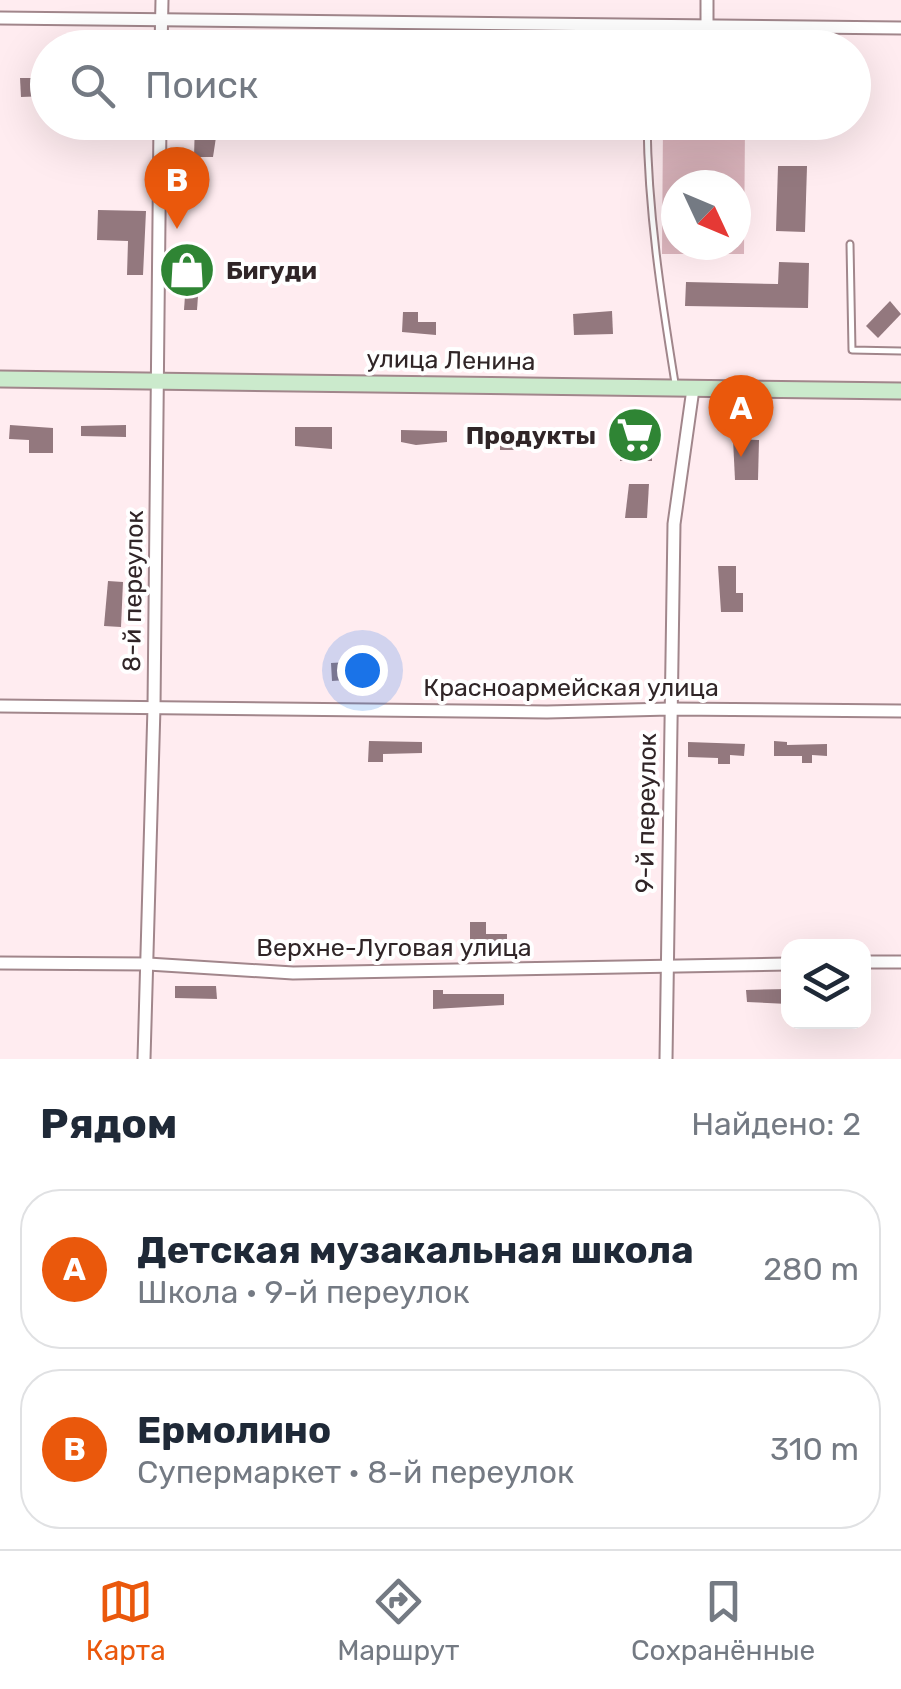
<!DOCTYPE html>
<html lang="ru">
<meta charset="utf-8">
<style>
:root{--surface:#fff;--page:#f6f6f7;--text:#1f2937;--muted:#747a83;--line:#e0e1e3;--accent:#ea580c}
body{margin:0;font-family:Rubik,sans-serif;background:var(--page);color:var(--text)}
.controls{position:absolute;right:30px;bottom:30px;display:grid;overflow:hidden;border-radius:20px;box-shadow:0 10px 40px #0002}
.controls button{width:90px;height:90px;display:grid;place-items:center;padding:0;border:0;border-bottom:2px solid var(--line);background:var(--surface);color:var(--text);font:50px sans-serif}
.compass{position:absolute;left:661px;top:170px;width:90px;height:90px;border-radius:50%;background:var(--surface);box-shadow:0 10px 40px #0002;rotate:134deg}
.you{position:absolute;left:362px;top:670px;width:35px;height:35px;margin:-25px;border:8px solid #fff;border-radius:50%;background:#1a73e8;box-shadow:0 0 0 15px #1a73e833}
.badge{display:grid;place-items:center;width:65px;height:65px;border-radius:50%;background:var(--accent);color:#fff;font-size:32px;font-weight:700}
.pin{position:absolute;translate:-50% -82px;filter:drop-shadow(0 2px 5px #0008)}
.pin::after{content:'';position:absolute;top:52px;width:35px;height:30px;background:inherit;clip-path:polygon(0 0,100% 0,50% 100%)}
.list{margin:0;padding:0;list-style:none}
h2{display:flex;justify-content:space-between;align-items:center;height:130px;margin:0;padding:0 40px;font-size:42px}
h2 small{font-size:32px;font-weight:400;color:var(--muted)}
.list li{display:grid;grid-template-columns:65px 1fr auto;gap:30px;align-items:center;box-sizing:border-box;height:160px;margin:0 20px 20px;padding:0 20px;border:2px solid var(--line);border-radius:40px}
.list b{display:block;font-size:38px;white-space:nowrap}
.list p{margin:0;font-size:32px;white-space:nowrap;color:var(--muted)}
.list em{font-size:32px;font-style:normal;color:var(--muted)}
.icon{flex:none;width:55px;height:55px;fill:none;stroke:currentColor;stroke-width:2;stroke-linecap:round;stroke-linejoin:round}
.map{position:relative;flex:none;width:901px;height:1059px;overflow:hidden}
.search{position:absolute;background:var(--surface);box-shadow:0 10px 40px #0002;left:30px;right:30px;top:30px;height:110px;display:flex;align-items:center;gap:25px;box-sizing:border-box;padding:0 35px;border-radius:55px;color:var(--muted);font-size:38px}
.sheet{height:490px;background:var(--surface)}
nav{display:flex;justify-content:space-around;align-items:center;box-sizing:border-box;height:140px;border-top:2px solid var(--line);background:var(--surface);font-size:28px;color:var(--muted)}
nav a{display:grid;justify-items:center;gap:5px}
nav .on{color:var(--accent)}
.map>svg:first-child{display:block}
.green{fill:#dcb5bd;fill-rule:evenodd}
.building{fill:#93787e}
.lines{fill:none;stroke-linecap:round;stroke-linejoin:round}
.lane-casing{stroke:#a1868b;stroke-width:9}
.street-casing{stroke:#a1868b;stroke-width:15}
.secondary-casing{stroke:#a1868b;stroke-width:19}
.lane{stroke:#fff;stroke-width:5}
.street{stroke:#fff;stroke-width:11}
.secondary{stroke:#cbeacc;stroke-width:15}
.labels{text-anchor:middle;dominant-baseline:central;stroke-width:8;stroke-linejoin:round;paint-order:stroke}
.poi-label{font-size:25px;font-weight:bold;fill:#302527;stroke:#fff;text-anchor:start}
.street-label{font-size:25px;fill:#302527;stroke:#fff}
</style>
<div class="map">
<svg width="901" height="1059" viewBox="0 0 901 1059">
<rect width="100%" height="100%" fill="#ffecf0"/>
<path class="green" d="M663,123h82l-1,131h-82zM676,185h60v60h-60z"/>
<g class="building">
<path d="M20,78h28v18l-27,1z"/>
<path d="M195,122l23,2 -5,33h-19z"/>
<path d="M778,166h29l-2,66 -29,-1z"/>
<path d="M98,210l48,1 -3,64h-16l1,-34 -31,-1z"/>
<path d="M779,262l30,1 -1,45 -123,-2 1,-24 92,2z"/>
<path d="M187,267l13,1 -3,42h-13z"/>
<path d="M890,301l11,13 -23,24 -12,-12z"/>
<path d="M612,311l1,23 -39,1 -1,-21z"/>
<path d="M403,312h15v10h18v13l-34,-3z"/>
<path d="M10,425l43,3v25h-24v-13l-20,-1z"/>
<path d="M126,425v12l-45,-1v-10z"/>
<path d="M295,427h37v22l-37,-3z"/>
<path d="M401,430l46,1v11l-31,3 -15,-3z"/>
<path d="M500,433l47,1v10h-29v6h-18z"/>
<path d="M620,434l32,1v26h-32z"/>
<path d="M733,439l26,1 -1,40h-23z"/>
<path d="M629,484h20l-2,34h-22z"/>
<path d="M718,566h18v27h7v19h-22z"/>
<path d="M108,581l15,1 -2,45 -17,-1z"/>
<path d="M348,662l24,2 -1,18 -10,-3 -29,2 -1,-18z"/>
<path d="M369,741l53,1v11l-39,1v8h-15z"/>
<path d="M774,741l13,1v3l40,-1v12l-15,-1v8h-10v-7h-28z"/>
<path d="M688,742l57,2 -1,12 -14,-1v9h-12v-6l-30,-1z"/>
<path d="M470,922h16v12h21v12h-37z"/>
<path d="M175,986h41l1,13 -42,-1z"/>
<path d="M788,989v15l-41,-2 -1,-12z"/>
<path d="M433,990h10v4h61v11l-71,4z"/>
</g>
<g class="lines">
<g class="lane-casing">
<g id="lane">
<path d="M642,48l3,-22"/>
<path d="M647,122c1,89 14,174 28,261"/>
<path d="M850,244l2,106 49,1"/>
</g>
</g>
<g class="street-casing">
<g id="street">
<path d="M707,0v23"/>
<path d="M0,18l901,10"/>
<path d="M161,48l1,-48"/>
<path d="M0,706l547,6 123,-3 231,2"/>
<path d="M864,962h37"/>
<path d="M0,963l148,1 145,9 495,-9"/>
<path d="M144,1059l10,-352 6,-585"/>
<path d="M666,1059l8,-535 19,-135"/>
</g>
</g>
<g class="secondary-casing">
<path id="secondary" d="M0,379l901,12"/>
</g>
<use href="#lane" class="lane"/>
<use href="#street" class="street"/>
<use href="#secondary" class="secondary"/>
</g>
<defs>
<g id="shop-disc" transform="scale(2.875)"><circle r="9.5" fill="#2f8534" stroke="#fff"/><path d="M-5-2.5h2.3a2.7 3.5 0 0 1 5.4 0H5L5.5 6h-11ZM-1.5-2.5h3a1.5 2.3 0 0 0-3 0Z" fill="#fff"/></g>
<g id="supermarket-disc" transform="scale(2.875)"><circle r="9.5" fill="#2f8534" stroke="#fff"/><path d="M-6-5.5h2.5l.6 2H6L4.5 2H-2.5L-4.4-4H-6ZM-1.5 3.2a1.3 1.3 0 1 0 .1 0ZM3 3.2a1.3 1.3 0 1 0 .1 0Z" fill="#fff"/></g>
</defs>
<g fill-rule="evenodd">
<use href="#shop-disc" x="187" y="270"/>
<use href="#supermarket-disc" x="635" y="435"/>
</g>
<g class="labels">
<g class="poi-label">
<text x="226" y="270">Бигуди</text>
<text x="596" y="435" text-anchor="end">Продукты</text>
</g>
<g class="street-label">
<text transform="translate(451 360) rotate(1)">улица Ленина</text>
<text transform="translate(133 591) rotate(-89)">8-й переулок</text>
<text x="571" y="687">Красноармейская улица</text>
<text transform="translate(646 813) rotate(-89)">9-й переулок</text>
<text x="394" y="947">Верхне-Луговая улица</text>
</g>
</g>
</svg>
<div class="controls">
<button><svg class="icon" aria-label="layers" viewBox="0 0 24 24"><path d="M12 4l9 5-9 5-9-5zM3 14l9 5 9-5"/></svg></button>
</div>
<svg class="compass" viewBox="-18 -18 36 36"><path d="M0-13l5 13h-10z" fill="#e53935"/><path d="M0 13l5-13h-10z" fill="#747a83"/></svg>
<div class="you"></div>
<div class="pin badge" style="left:741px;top:457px">A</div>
<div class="pin badge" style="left:177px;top:229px">B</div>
<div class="search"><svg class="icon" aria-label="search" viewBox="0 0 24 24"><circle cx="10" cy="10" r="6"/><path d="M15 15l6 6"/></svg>Поиск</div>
</div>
<section class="sheet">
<h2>Рядом<small>Найдено: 2</small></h2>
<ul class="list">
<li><span class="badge">A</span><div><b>Детская музакальная школа</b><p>Школа · 9-й переулок</p></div><em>280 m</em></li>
<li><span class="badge">B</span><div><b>Ермолино</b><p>Супермаркет · 8-й переулок</p></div><em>310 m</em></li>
</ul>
</section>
<nav>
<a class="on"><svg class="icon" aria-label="map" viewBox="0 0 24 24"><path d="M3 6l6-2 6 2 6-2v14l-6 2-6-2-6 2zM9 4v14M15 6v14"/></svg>Карта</a>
<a><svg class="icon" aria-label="directions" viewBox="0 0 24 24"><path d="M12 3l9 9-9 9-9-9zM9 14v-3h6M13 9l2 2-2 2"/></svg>Маршрут</a>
<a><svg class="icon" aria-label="saved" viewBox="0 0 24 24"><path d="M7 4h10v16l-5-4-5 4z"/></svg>Сохранённые</a>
</nav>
